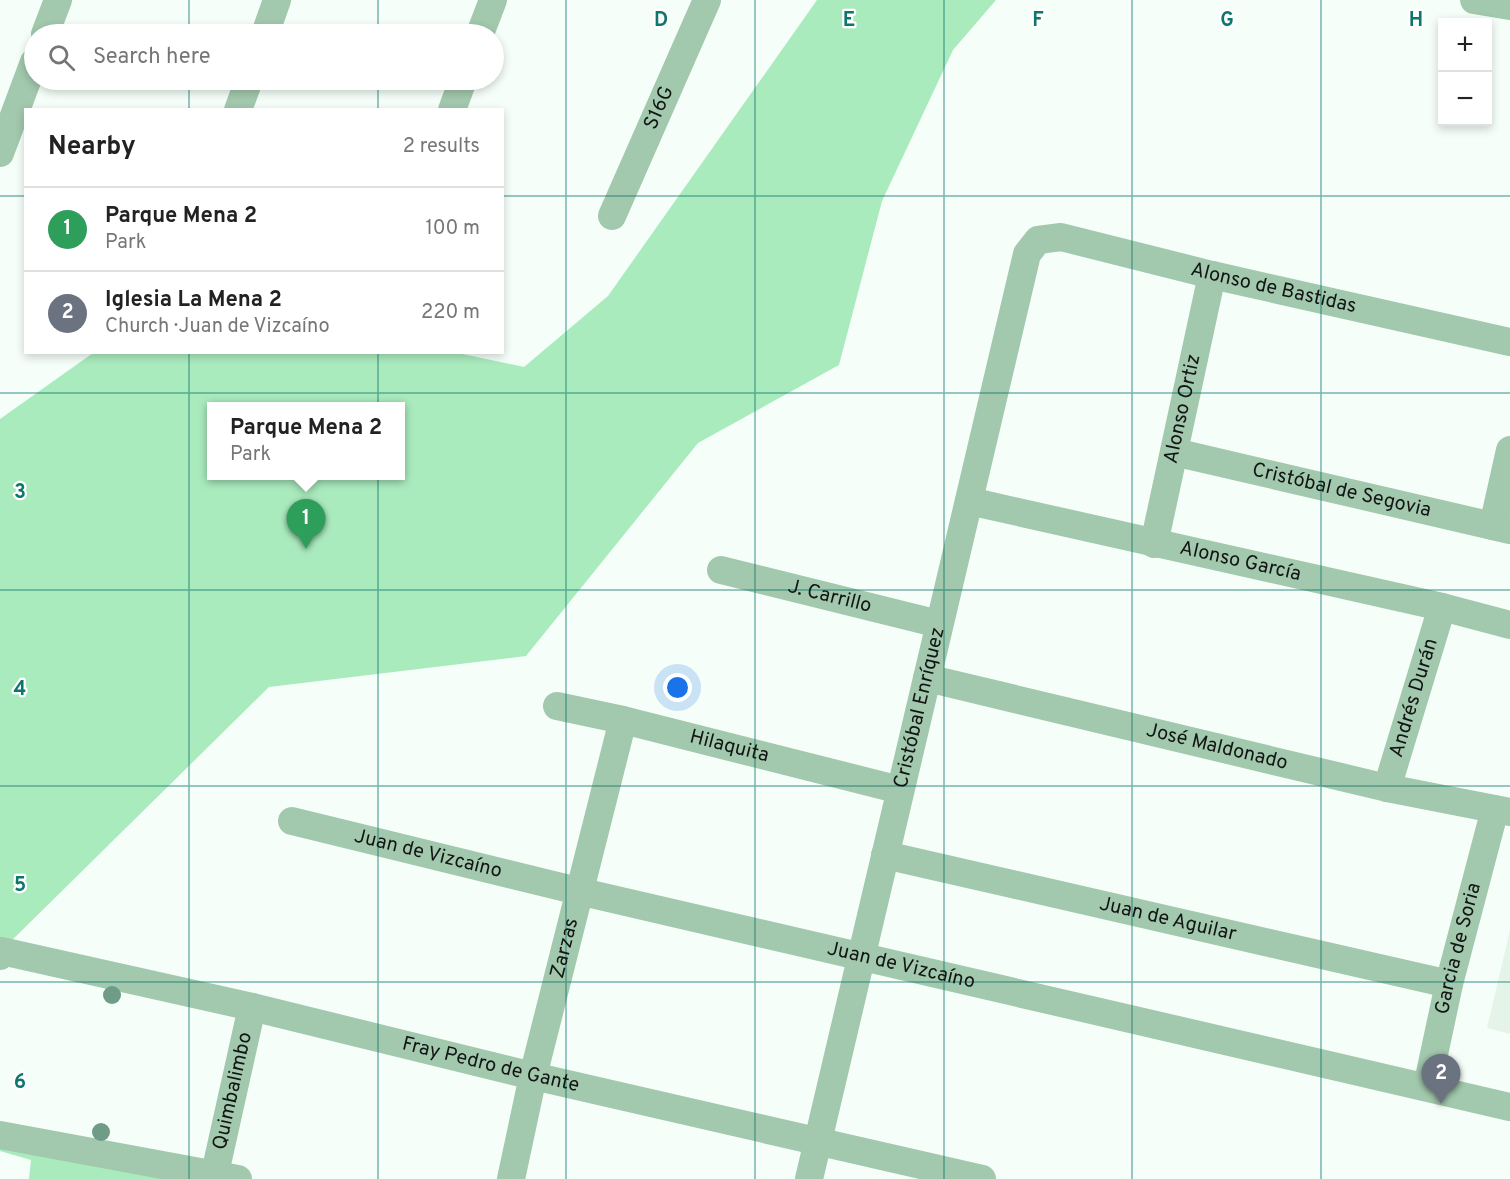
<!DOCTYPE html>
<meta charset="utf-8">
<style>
:root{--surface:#fff;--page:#f6f6f6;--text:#222;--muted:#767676;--line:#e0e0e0;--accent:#734fc8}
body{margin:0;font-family:Overpass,sans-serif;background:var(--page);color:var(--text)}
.controls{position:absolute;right:18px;top:18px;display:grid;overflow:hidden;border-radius:0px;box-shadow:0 3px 9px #0003}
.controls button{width:54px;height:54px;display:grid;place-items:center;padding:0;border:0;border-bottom:2px solid var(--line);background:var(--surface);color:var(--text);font:30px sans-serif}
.you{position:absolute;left:678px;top:688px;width:21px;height:21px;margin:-15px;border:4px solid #fff;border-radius:50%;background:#1a73e8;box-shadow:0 0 0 9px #1a73e833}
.badge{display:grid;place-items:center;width:39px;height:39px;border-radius:50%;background:var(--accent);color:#fff;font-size:20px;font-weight:700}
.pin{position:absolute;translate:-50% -50px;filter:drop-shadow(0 2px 3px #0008)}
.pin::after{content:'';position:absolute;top:32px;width:21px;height:18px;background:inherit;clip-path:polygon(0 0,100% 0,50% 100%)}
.popup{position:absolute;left:207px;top:402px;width:198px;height:78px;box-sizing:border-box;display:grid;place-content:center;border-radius:0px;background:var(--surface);filter:drop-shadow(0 2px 4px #0005);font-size:20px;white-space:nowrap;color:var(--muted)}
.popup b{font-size:22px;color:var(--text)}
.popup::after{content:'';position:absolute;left:50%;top:100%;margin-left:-12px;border:12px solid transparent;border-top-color:var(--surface)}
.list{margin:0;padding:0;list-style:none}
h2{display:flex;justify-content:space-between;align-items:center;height:78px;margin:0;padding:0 24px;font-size:26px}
h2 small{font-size:20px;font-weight:400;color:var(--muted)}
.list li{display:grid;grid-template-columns:39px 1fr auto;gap:18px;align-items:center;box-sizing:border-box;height:84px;padding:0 24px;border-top:2px solid var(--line)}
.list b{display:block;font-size:22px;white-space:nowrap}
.list p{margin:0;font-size:20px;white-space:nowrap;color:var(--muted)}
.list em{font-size:20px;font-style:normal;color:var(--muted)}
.icon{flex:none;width:33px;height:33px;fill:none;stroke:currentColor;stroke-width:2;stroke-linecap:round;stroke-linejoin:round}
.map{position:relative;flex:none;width:1510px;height:1179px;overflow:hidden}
.search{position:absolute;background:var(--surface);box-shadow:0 3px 9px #0003;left:24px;top:24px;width:480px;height:66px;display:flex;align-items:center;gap:15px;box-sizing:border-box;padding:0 21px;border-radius:33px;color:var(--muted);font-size:22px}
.panel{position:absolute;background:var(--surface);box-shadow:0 3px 9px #0003;left:24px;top:108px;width:480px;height:246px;border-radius:0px}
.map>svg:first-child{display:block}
.built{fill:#e5f4e9}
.green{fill:#aaebbe;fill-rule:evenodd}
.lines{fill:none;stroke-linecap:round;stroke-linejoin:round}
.minor{stroke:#a2c8ad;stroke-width:28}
.tree{fill:#6f9c86}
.grid{fill:none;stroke:#0f766e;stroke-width:1.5;stroke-opacity:0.55}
.labels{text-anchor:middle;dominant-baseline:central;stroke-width:4.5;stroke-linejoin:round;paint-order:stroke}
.street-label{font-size:20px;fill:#121513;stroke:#fff}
.grid-label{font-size:20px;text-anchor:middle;font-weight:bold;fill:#0f766e;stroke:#fff;stroke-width:4.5;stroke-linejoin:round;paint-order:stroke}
</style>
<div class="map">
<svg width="1510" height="1179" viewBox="0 0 1510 1179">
<rect width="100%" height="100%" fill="#f5fef8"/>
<path class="built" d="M1510,930v104l-23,-6z"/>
<g class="green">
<path d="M817,0h179l-43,50 -71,151 -43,164 -141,78 -172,213 -257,31 -269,265v-533l93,-66 360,-1 71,15 84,-71zM212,406h188v70h-188z"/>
<path d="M0,1139l167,40h-138l2,-19 -31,-9z"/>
</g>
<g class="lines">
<g class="minor">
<path d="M1474,0l36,6"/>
<path d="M45,34l13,-34"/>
<path d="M265,34l12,-34"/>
<path d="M480,34l13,-34"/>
<path d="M238,110l11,-30"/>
<path d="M452,110l11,-30"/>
<path d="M0,153l34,-91"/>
<path id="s1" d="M612,216l95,-216"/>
<path id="s2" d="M1174,452l336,78"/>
<path id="s3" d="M969,501l473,106 68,18"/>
<path d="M1493,526l17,-76"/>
<path id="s4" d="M1154,544l58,-269"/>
<path id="s5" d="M721,570l218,54"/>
<path id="s6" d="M927,678l460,110 123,24"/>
<path id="s7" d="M557,706l66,14 277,70"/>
<path id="s8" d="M1387,788l55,-181"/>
<path id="s9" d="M292,821l286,70 932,216"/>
<path id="s10" d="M885,855l564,129"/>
<path id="s11" d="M0,956l1,-5 251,56 281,69 449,103"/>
<path id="s12" d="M1427,1087l22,-103 46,-175"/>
<path d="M0,1135l238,44"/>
<path id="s13" d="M215,1173l37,-166"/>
<path id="s14" d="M511,1179l22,-103 90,-356"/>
<path id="s15" d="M809,1179l218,-925 11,-14 23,-3 151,38 298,67"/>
</g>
</g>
<g class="tree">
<circle cx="112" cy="995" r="9"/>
<circle cx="101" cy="1132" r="9"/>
</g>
<path class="grid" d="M189,0v34M378,0v34M566,0v1179M755,0v1179M944,0v1179M1132,0v1179M1321,0v1179M189,80v30M378,80v30M0,196h26M502,196h1008M189,352v827M378,352v827M0,393h1510M0,590h1510M0,786h1510M0,982h1510"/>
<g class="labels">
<g class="street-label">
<text stroke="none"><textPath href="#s1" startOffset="118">S16G</textPath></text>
<text stroke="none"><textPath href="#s15" startOffset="1210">Alonso de Bastidas</textPath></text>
<text stroke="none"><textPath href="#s4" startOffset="138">Alonso Ortiz</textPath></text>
<text stroke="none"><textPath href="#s2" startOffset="172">Cristóbal de Segovia</textPath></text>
<text stroke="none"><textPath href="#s3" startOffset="278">Alonso García</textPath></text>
<text stroke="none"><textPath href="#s5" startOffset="112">J. Carrillo</textPath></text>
<text stroke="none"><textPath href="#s8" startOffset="94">Andrés Durán</textPath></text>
<text stroke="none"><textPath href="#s15" startOffset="484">Cristóbal Enríquez</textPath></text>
<text stroke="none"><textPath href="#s7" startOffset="177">Hilaquita</textPath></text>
<text stroke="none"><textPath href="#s6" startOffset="298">José Maldonado</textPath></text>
<text stroke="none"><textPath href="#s9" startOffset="140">Juan de Vizcaíno</textPath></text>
<text stroke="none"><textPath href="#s10" startOffset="290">Juan de Aguilar</textPath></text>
<text stroke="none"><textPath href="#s12" startOffset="142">Garcia de Soria</textPath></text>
<text stroke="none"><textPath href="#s14" startOffset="237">Zarzas</textPath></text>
<text stroke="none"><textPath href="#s9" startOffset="626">Juan de Vizcaíno</textPath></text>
<text stroke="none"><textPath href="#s11" startOffset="508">Fray Pedro de Gante</textPath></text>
<text stroke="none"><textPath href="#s13" startOffset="84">Quimbalimbo</textPath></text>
</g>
</g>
<g class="grid-label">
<text x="661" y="26">D</text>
<text x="849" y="26">E</text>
<text x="1038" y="26">F</text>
<text x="1227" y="26">G</text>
<text x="1416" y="26">H</text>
<text x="20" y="498">3</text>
<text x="20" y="695">4</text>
<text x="20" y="891">5</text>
<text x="20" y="1088">6</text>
</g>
</svg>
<div class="controls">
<button>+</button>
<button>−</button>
</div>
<div class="you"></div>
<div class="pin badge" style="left:306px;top:549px;background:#2e9e5b">1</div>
<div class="popup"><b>Parque Mena 2</b>Park</div>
<div class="pin badge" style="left:1441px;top:1104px;background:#6b7280">2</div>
<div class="search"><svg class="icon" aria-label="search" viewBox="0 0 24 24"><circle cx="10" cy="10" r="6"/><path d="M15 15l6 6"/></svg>Search here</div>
<section class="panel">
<h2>Nearby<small>2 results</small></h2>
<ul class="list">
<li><span class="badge" style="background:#2e9e5b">1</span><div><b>Parque Mena 2</b><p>Park</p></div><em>100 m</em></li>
<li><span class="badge" style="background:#6b7280">2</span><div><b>Iglesia La Mena 2</b><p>Church · Juan de Vizcaíno</p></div><em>220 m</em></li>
</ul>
</section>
</div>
